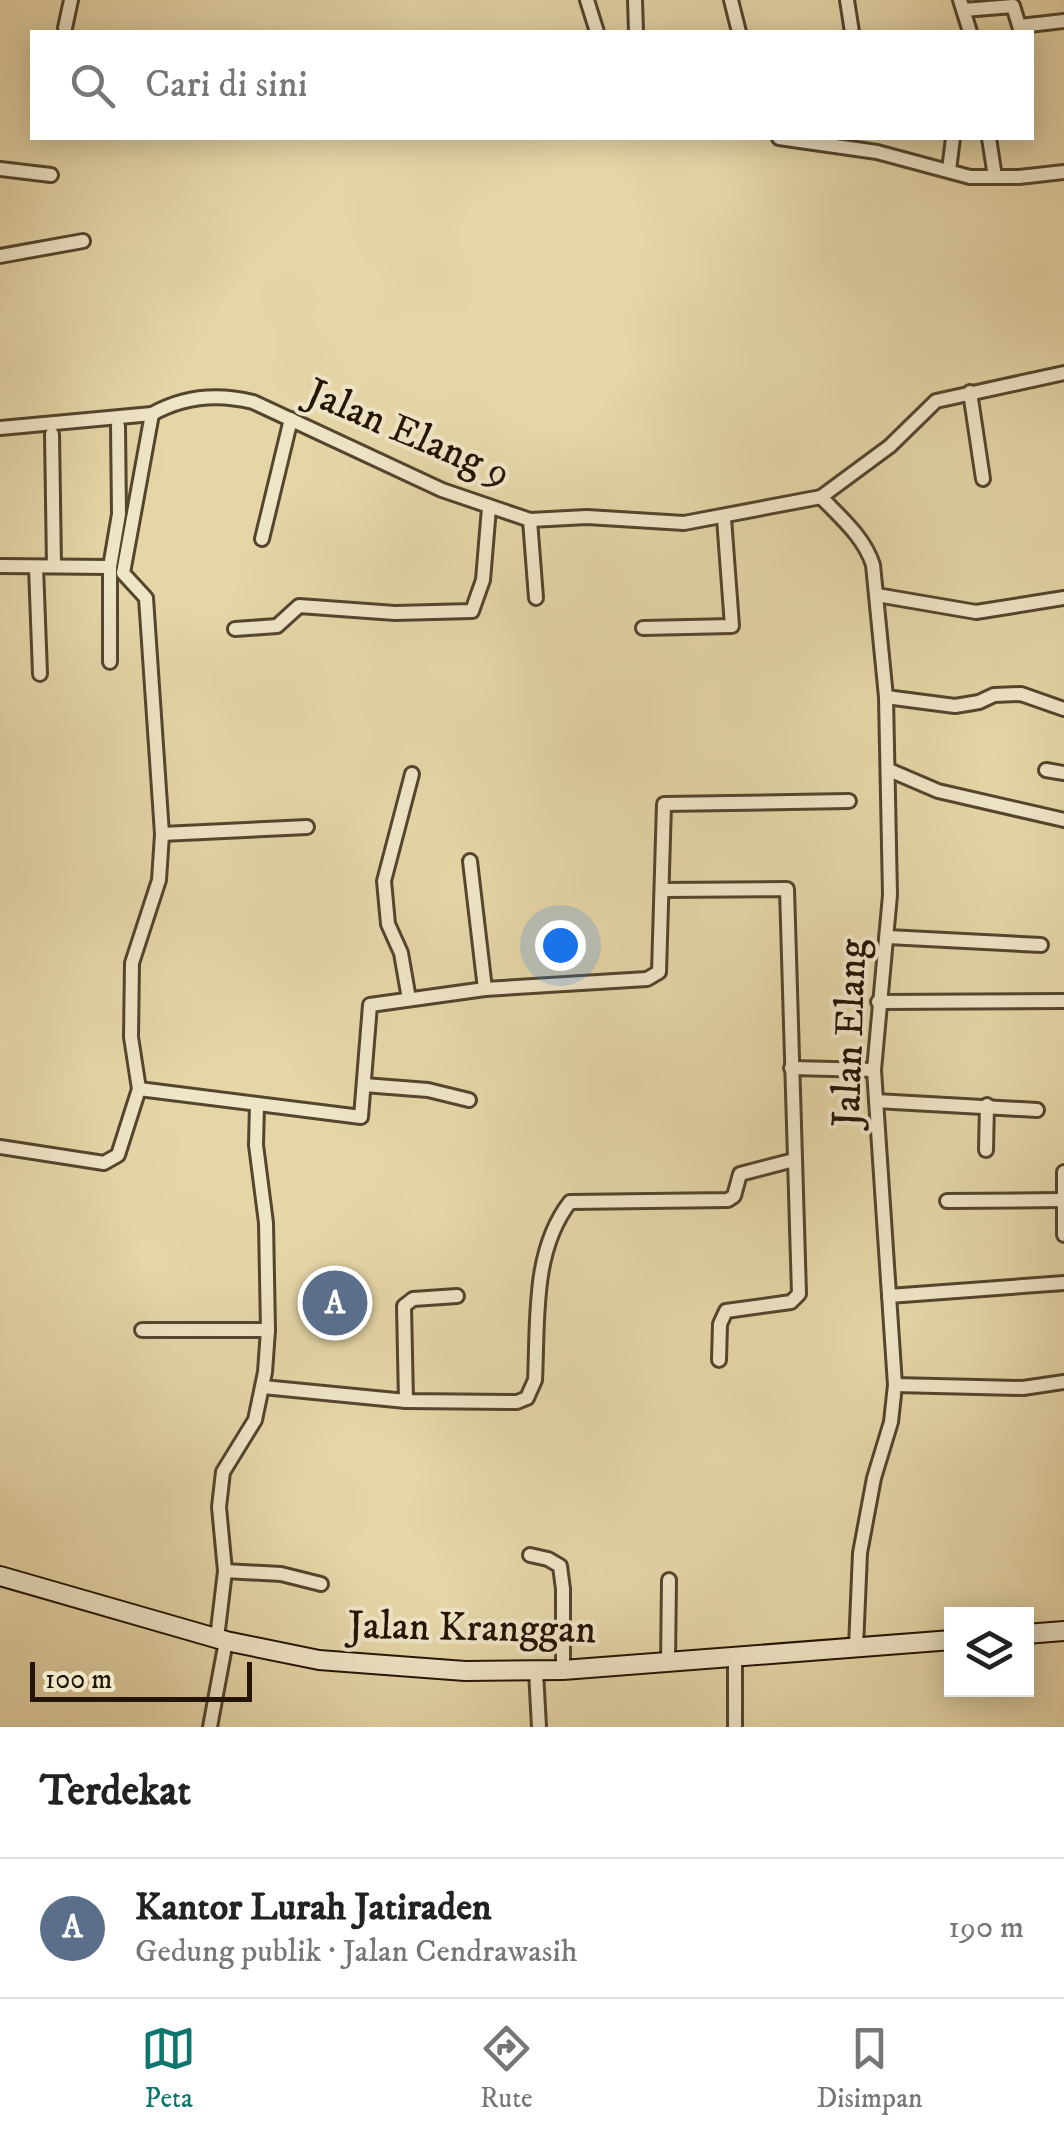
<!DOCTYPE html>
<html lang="id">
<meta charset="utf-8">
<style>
:root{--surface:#fff;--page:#f2f2f2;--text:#222;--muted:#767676;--line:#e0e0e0;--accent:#0f766e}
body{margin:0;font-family:"IM FELL DW Pica",serif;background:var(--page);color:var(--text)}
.controls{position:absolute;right:30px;bottom:30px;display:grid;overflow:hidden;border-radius:0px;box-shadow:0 5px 25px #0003}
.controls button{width:90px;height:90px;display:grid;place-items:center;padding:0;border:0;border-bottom:2px solid var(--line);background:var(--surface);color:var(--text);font:50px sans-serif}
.scale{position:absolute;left:30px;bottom:25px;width:222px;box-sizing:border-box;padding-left:10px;border:5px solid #241504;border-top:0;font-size:28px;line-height:35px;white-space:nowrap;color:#241504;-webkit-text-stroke:8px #eee4c6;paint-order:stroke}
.you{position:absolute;left:560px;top:945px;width:35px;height:35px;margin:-25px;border:8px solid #fff;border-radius:50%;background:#1a73e8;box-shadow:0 0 0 15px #1a73e833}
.badge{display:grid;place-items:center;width:65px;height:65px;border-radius:50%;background:var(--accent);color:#fff;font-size:32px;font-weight:700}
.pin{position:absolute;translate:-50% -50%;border:5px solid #fff;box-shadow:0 2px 10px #0006}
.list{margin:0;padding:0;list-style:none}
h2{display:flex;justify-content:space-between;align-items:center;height:130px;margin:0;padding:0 40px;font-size:42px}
h2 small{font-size:32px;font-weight:400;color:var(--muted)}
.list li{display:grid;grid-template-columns:65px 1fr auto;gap:30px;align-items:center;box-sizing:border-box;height:140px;padding:0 40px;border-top:2px solid var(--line)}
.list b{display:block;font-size:38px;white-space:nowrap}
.list p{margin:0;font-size:32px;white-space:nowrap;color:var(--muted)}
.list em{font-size:32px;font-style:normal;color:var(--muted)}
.icon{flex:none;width:55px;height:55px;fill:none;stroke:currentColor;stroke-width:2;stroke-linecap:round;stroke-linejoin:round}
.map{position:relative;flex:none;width:1064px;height:1727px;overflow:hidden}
.search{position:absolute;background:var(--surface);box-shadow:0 5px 25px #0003;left:30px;right:30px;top:30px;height:110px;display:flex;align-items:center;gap:25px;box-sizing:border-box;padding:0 35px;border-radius:0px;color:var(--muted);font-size:38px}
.sheet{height:270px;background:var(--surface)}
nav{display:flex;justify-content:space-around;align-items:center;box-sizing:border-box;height:140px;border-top:2px solid var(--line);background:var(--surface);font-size:28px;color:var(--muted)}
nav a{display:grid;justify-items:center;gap:5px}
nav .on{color:var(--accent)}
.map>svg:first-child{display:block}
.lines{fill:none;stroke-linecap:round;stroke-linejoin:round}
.street-casing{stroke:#54452d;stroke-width:18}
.secondary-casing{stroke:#241504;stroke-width:22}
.street{stroke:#eee4c6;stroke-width:12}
.secondary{stroke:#eee4c6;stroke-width:18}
.labels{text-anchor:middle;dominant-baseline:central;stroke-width:8;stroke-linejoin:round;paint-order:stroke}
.street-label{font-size:40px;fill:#241504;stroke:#eee4c6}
</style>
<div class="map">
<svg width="1064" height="1727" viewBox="0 0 1064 1727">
<rect width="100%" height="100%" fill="#e5d5a7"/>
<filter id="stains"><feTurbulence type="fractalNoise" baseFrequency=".002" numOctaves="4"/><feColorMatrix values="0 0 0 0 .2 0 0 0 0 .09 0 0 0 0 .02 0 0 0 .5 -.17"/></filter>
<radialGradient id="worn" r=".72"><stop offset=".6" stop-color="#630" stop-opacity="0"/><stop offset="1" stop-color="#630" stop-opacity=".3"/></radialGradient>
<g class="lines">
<g class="street-casing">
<g id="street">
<path d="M587,0l10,32"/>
<path d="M635,0l1,32"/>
<path d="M731,0l8,32"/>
<path d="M847,0l5,32"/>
<path d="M960,0l10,32"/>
<path d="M964,10l49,-4 8,26"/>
<path d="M1020,26l44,-5"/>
<path d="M65,28l6,-28"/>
<path d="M779,138l98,14 93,25h49l45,-5"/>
<path d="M989,138l6,39"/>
<path d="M0,169l51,6"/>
<path d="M949,170l4,-32"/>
<path d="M0,256l83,-15"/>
<path d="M970,392l13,87"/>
<path d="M0,428l152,-14c32,-18 65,-21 101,-12l189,88 88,30 57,-3 97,6 137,-26 69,-51 46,-45 128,-28"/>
<path d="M52,434l2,132"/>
<path d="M821,497c20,21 43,40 52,68l13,132 4,198 -16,175 21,315 -4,37 -17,56 -14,75 -4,94"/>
<path d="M530,520l6,78"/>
<path d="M262,539l29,-120"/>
<path d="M0,566l110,1"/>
<path d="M36,567l4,107"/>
<path d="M877,595l99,17 88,-14"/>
<path d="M643,628l89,-2 -8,-108"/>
<path d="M235,629l42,-3 22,-20 96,7 77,-2 11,-31 6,-72"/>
<path d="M110,662v-95l9,-53 -1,-88"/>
<path d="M886,697l69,9 24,-4 15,-7 27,-1 43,15"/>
<path d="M889,770l49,21 126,29"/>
<path d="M1046,770l18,3"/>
<path d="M162,834l145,-7"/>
<path d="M470,861l15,128"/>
<path d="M662,890l125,-1 12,405 -8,8 -65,9 -6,13 -1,36"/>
<path d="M888,937l153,8"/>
<path d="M409,999l-8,-46 -13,-29 -4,-43 28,-107"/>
<path d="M878,1002l186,-1"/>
<path d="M791,1068l83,2"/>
<path d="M364,1085l64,5 41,10"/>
<path d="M139,1089l222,28 9,-112 115,-16 162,-10 12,-7 5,-168 185,-3"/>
<path d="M876,1101l161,9"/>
<path d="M0,1147l104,16 14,-8 21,-66 -8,-52 1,-74 27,-83 3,-46 -16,-236 -23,-25 29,-159"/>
<path d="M986,1150l1,-45"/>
<path d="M1064,1172v63"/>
<path d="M947,1201l115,-1"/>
<path d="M889,1296l175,-13"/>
<path d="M142,1330h126"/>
<path d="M895,1385l128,3 41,-6"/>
<path d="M263,1387l143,14 111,1 10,-4 8,-18c3,-60 -3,-129 35,-178l158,-2 6,-4 6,-22 54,-14"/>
<path d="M406,1401l-2,-95 9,-7 44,-3"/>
<path d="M530,1555l18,4 12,7 3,23v81"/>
<path d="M225,1571l56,3 40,10"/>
<path d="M217,1638l8,-67 -6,-64 4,-35 32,-52 10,-48 3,-42 -2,-107 -10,-78 1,-41"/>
<path d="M668,1663l1,-83"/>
<path d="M536,1671l3,56"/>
<path d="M210,1727l16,-86"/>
<path d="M735,1727v-71"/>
</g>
</g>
<g class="secondary-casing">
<g id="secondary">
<path d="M0,1576l226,65 93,19 146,11 98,-1 389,-30"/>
<path d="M1026,1634l38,-3"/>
</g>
</g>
<use href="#street" class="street"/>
<use href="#secondary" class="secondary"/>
</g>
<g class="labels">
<g class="street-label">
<text transform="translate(408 434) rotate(23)">Jalan Elang 9</text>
<text transform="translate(851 1033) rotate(-88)">Jalan Elang</text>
<text transform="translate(472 1629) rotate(1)">Jalan Kranggan</text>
</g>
</g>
<rect width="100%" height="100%" filter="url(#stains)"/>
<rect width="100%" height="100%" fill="url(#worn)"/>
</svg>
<div class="controls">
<button><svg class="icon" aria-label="layers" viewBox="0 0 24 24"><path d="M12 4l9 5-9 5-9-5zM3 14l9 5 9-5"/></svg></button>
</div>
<div class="scale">100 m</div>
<div class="you"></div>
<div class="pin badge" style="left:335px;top:1303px;background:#5c6f8a">A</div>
<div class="search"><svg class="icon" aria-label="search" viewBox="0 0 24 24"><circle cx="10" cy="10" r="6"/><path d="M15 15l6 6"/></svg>Cari di sini</div>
</div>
<section class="sheet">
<h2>Terdekat<small></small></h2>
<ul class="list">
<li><span class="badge" style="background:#5c6f8a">A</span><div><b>Kantor Lurah Jatiraden</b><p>Gedung publik · Jalan Cendrawasih</p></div><em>190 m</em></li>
</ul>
</section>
<nav>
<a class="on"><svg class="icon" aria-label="map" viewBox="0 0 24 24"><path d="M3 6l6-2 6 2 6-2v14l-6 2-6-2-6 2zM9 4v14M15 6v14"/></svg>Peta</a>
<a><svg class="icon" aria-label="directions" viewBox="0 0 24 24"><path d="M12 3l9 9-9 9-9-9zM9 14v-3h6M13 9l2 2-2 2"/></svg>Rute</a>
<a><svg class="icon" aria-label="saved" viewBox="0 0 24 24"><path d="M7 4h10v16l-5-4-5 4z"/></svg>Disimpan</a>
</nav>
